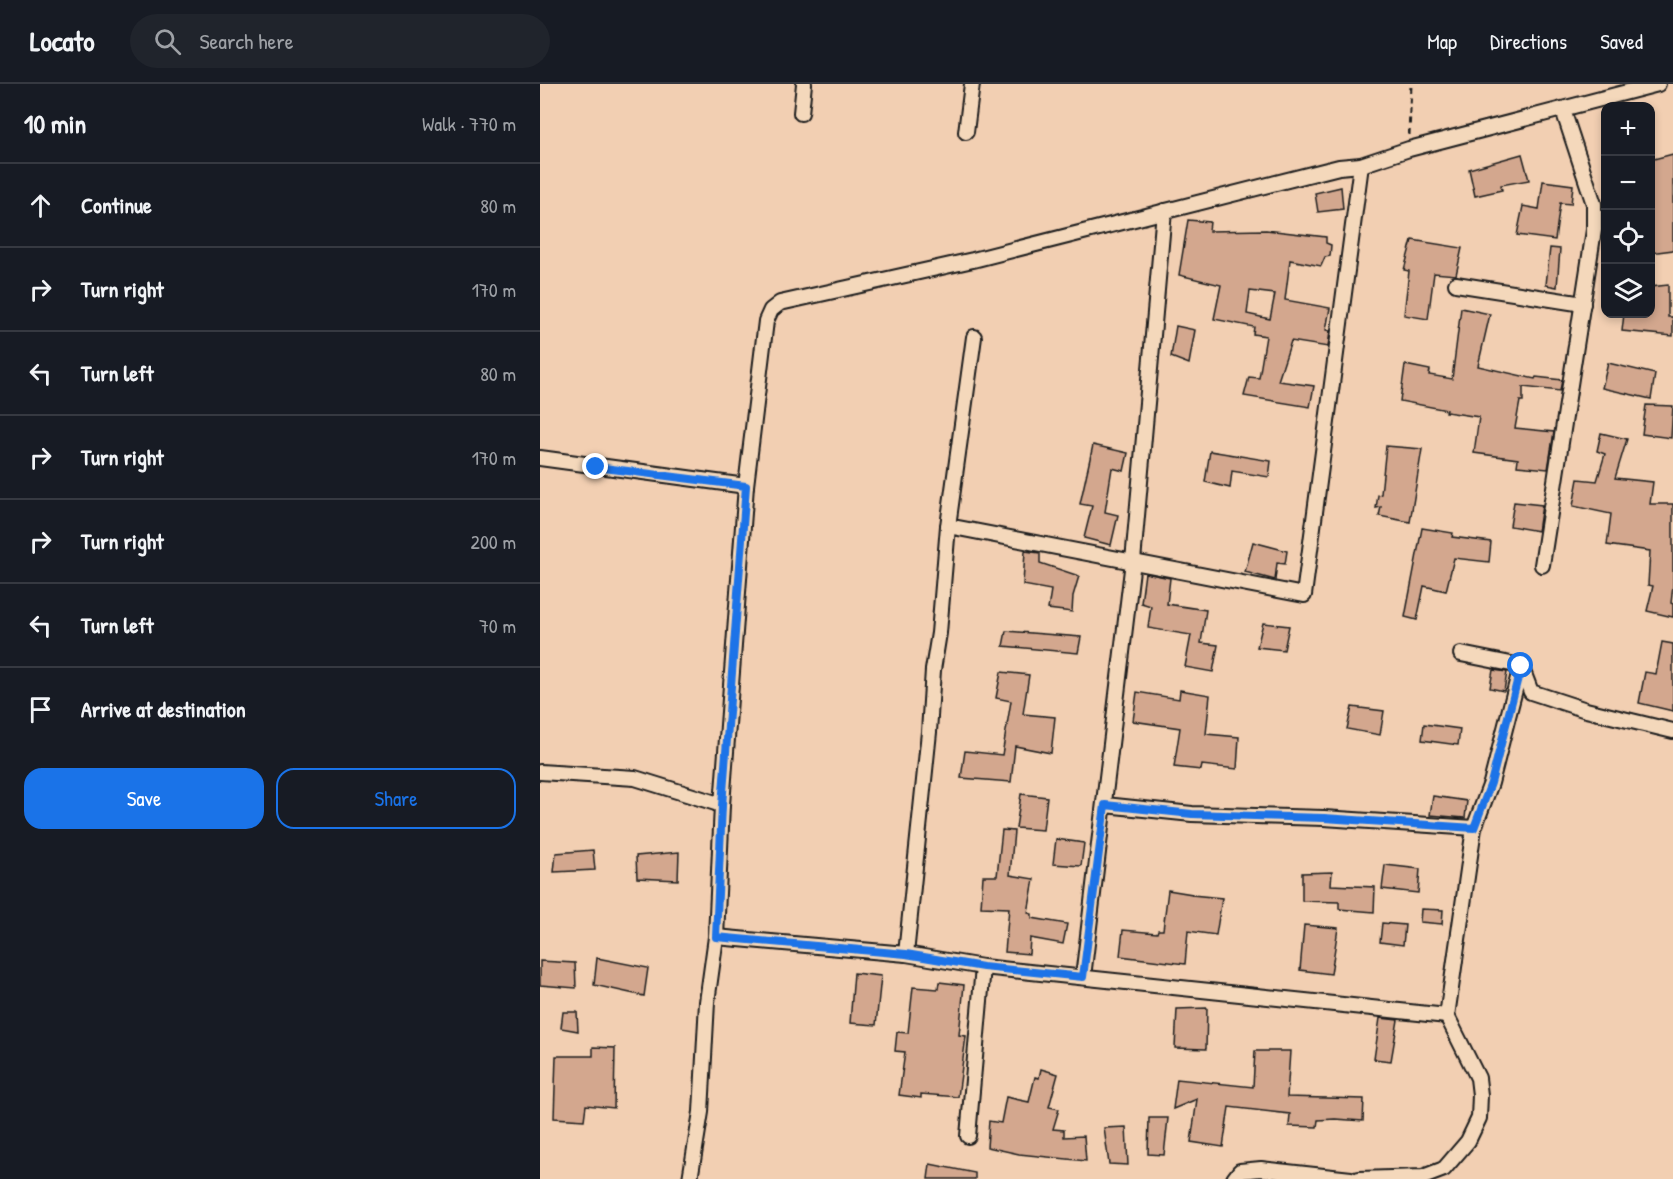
<!DOCTYPE html>
<meta charset="utf-8">
<style>
:root{--surface:#171b24;--page:#20242c;--text:#f1f3f6;--muted:#9ea1a6;--line:#363941;--accent:#1a73e8}
body{margin:0;font-family:"Patrick Hand",sans-serif;background:var(--page);color:var(--text)}
.controls{position:absolute;right:18px;top:18px;display:grid;overflow:hidden;border-radius:12px;box-shadow:0 3px 9px #0003}
.controls button{width:54px;height:54px;display:grid;place-items:center;padding:0;border:0;border-bottom:2px solid var(--line);background:var(--surface);color:var(--text);font:30px sans-serif}
.stop{position:absolute;width:18px;height:18px;margin:-14px;border:4px solid #1a73e8;border-radius:50%;background:#fff}
.stop.end{background:#1a73e8;border-color:#fff;box-shadow:0 2px 6px #0008}
.list{margin:0;padding:0;list-style:none}
h2{display:flex;justify-content:space-between;align-items:center;height:78px;margin:0;padding:0 24px;font-size:26px}
h2 small{font-size:20px;font-weight:400;color:var(--muted)}
.list li{display:grid;grid-template-columns:39px 1fr auto;gap:18px;align-items:center;box-sizing:border-box;height:84px;padding:0 24px;border-top:2px solid var(--line)}
.list b{display:block;font-size:22px;white-space:nowrap}
.list em{font-size:20px;font-style:normal;color:var(--muted)}
.actions{display:flex;gap:12px;padding:18px 24px}
.actions a{flex:1;padding:14px 0;border:2px solid var(--accent);border-radius:18px;text-align:center;font-size:21px;color:var(--accent)}
.actions .main{background:var(--accent);color:#fff}
.icon{flex:none;width:33px;height:33px;fill:none;stroke:currentColor;stroke-width:2;stroke-linecap:round;stroke-linejoin:round}
.map{position:relative;flex:none;width:1133px;height:1095px;overflow:hidden}
header{display:flex;align-items:center;gap:36px;box-sizing:border-box;height:84px;padding:0 30px;background:var(--surface);border-bottom:2px solid var(--line)}
header strong{font-size:28px}
nav{display:flex;gap:33px;margin-inline-start:auto;font-size:21px}
.search{width:420px;height:54px;background:var(--page);display:flex;align-items:center;gap:15px;box-sizing:border-box;padding:0 21px;border-radius:33px;color:var(--muted);font-size:22px}
main{display:flex}
aside{flex:1;background:var(--surface)}
.map>svg:first-child{display:block}
.building{fill:#d3a78e;stroke:#1c1c1c;stroke-width:1.5;fill-rule:evenodd}
.lines{fill:none;stroke-linecap:round;stroke-linejoin:round}
.street-casing{stroke:#1c1c1c;stroke-width:18}
.path{stroke:#1c1c1c;stroke-width:3;stroke-dasharray:6 4.5;stroke-linecap:butt}
.street{stroke:#f4d8bb;stroke-width:14}
.route{stroke:#1a73e8;stroke-width:8}
</style>
<header>
<strong>Locato</strong>
<div class="search"><svg class="icon" aria-label="search" viewBox="0 0 24 24"><circle cx="10" cy="10" r="6"/><path d="M15 15l6 6"/></svg>Search here</div>
<nav><a>Map</a><a>Directions</a><a>Saved</a></nav>
</header>
<main>
<aside>
<h2>10 min<small>Walk · 770 m</small></h2>
<ul class="list">
<li><svg class="icon" aria-label="ahead" viewBox="0 0 24 24"><path d="M12 20V5M6 11l6-6 6 6"/></svg><div><b>Continue</b></div><em>80 m</em></li>
<li><svg class="icon" aria-label="right" viewBox="0 0 24 24"><path d="M7 20v-9h11M14 6l5 5-5 5"/></svg><div><b>Turn right</b></div><em>170 m</em></li>
<li><svg class="icon" aria-label="left" viewBox="0 0 24 24"><path d="M17 20v-9H6M10 6l-5 5 5 5"/></svg><div><b>Turn left</b></div><em>80 m</em></li>
<li><svg class="icon" aria-label="right" viewBox="0 0 24 24"><path d="M7 20v-9h11M14 6l5 5-5 5"/></svg><div><b>Turn right</b></div><em>170 m</em></li>
<li><svg class="icon" aria-label="right" viewBox="0 0 24 24"><path d="M7 20v-9h11M14 6l5 5-5 5"/></svg><div><b>Turn right</b></div><em>200 m</em></li>
<li><svg class="icon" aria-label="left" viewBox="0 0 24 24"><path d="M17 20v-9H6M10 6l-5 5 5 5"/></svg><div><b>Turn left</b></div><em>70 m</em></li>
<li><svg class="icon" aria-label="arrive" viewBox="0 0 24 24"><path d="M6 21V4h12l-3 4 3 4H6"/></svg><div><b>Arrive at destination</b></div></li>
</ul>
<div class="actions"><a class="main">Save</a><a>Share</a></div>
</aside>
<div class="map">
<svg width="1133" height="1095" viewBox="0 0 1133 1095">
<rect width="100%" height="100%" fill="#f2cfb2"/>
<filter id="ink" filterUnits="userSpaceOnUse"><feTurbulence type="fractalNoise" baseFrequency=".0167" numOctaves="2"/><feDisplacementMap in="SourceGraphic" scale="12" xChannelSelector="R" yChannelSelector="G"/><feConvolveMatrix kernelMatrix="1 2 1 2 8 2 1 2 1" color-interpolation-filters="sRGB"/></filter>
<g filter="url(#ink)">
<g class="building">
<path d="M982,70l7,26 -28,5 1,5 -27,6 -6,-27z"/>
<path d="M1133,70v96l-23,3v-93z"/>
<path d="M1003,97l30,4 -2,19 -11,-1 -5,37 -38,-5 6,-29 16,3z"/>
<path d="M801,103l2,22 -25,3 -3,-19z"/>
<path d="M648,136l22,2 -1,9 57,-1 60,7v6l5,2 -1,11 -5,1 -4,9 -31,-6 -5,40 45,8 -4,22 4,1 -2,16 -37,-6 -13,40 36,5 -4,21 -66,-11 5,-19 10,1 7,-42 -13,-2 1,-7 -40,-8 7,-34 -42,-10zM710,207l25,3 -5,25 -23,-5z"/>
<path d="M872,156l50,8 -6,27 -22,-2 -6,46 -24,-4 5,-44 -5,-1z"/>
<path d="M1010,164l10,1 -3,38 -11,-2z"/>
<path d="M1128,201v32h5v19l-51,-5 2,-17 26,1v-28z"/>
<path d="M921,224l29,6 -12,52 57,13 1,-2 26,3 -2,11 -37,-4v14h-3l-5,27 39,4 -6,37 -31,-3 1,-7 -44,-6 5,-36 -33,-5 1,-2 -47,-9 5,-36 25,5 -1,5 23,4z"/>
<path d="M636,242l19,4 -6,34 -18,-7z"/>
<path d="M1068,279l47,11 -4,25 -49,-11z"/>
<path d="M1106,321l27,1 -2,32 -29,-4z"/>
<path d="M1061,349l26,6 -12,39 38,4 -3,22h23v82l-2,17 2,1v13l-26,-6 6,-25 -5,-1 2,-34 -43,-6 4,-31 -38,-8 5,-27 19,2 8,-27 -8,-3z"/>
<path d="M553,361l35,8 -4,18 -12,-3 -7,44 13,3 -7,30 -27,-7 8,-32 -12,-2z"/>
<path d="M846,362l36,3 -12,73 -31,-6 2,-9 -5,1 2,-13 3,-1z"/>
<path d="M670,367l61,10 -2,16 -37,-6 -2,17 -25,-6z"/>
<path d="M974,418l28,3 -4,26 -28,-5z"/>
<path d="M882,444l31,5 -1,4 39,5 -2,20 -35,-4 -8,33 -22,-5 -7,34 -12,-3z"/>
<path d="M713,458l34,9 -2,13 -8,-1 -2,17 -30,-8z"/>
<path d="M485,467l15,2v10l39,13 -6,20 -1,16 -24,-3 3,-19 -28,-5z"/>
<path d="M605,489l25,5 -3,26 39,6 -5,33 17,2 -5,27 -28,-5 6,-32 -43,-7 3,-22 -10,-3z"/>
<path d="M723,539l26,3 -5,24 -27,-3z"/>
<path d="M466,547l75,6 -3,16 -75,-7z"/>
<path d="M1122,558l11,2v67l-34,-8 6,-31 11,2z"/>
<path d="M953,586l14,2 -3,19 -14,-3z"/>
<path d="M461,588l28,3 -6,39 32,3 -4,36 -36,-7 -4,36 -50,-4 4,-27 37,4 9,-54 -15,-3z"/>
<path d="M640,606l30,5 -4,39 33,3 -2,32 -35,-4 -1,5 -27,-3 6,-39 -47,-7 4,-29 42,7z"/>
<path d="M812,623l32,4 -4,24 -33,-6z"/>
<path d="M884,640l36,5 -2,16 -36,-5z"/>
<path d="M481,710l26,3 -4,33 -27,-2z"/>
<path d="M893,712l34,5 -2,17 -35,-3z"/>
<path d="M462,746l12,1 -4,44 24,4 -6,34 4,1v4l35,6 -4,20 -33,-6 -1,16 -24,-2 4,-44 -28,-1 2,-31h14z"/>
<path d="M516,755l28,4 -3,23 -28,-2z"/>
<path d="M53,766l2,20 -41,2 2,-19z"/>
<path d="M139,768l-1,28 -41,-2 -1,-22z"/>
<path d="M845,781l35,4 -2,24 -36,-4z"/>
<path d="M792,788l-1,13 44,2 -1,25 -35,-3v-7l-37,-1v-28z"/>
<path d="M628,806l24,4v1l30,3 -6,37 -28,-4 -3,33 -65,-8 3,-26 34,3 1,-3h5z"/>
<path d="M881,825l22,1 -1,14 -22,-2z"/>
<path d="M842,839l23,2 -2,20 -23,-3z"/>
<path d="M764,841l34,3 -7,46 -31,-4z"/>
<path d="M57,874l51,10 -4,28 -50,-11z"/>
<path d="M0,877l35,2 1,25 -36,-3z"/>
<path d="M314,889l27,3 -5,49 -26,-2z"/>
<path d="M399,898l25,3 -5,50 7,1 -8,61 -37,-3v4l-22,-3 6,-43 -10,-1 2,-19 11,1 5,-46 25,2z"/>
<path d="M667,924l-1,41 -31,-1 2,-39z"/>
<path d="M23,928h14l1,19 -17,-3z"/>
<path d="M840,934l18,2 -7,41 -17,-2z"/>
<path d="M53,963l22,1 -1,60 -28,-3 -2,15 -30,-2 2,-62h37z"/>
<path d="M715,967h35l-3,46 77,2 -1,22 -28,-2 -17,1 -1,7 -28,-1 1,-12 -61,-7 -6,40 -32,-5 6,-43 -24,10 4,-30 76,8z"/>
<path d="M501,985l17,5 -9,33 10,2 -6,20 11,1v7l20,-1 2,25 -67,-7 -32,-7 2,-26 12,2 5,-26 23,5 6,-25 4,1z"/>
<path d="M609,1034h19l-4,37 -16,-1z"/>
<path d="M586,1043l2,38 -19,-1 -5,-36z"/>
<path d="M390,1080l45,9v6h-47z"/>
</g>
<g class="lines">
<g class="street-casing">
<g id="street">
<path d="M261,29l3,-29"/>
<path d="M426,48l6,-48"/>
<path d="M916,200l127,20"/>
<path d="M0,374l206,28"/>
<path d="M408,442l356,69 57,-430"/>
<path d="M1002,481l52,-335v-26l-31,-94"/>
<path d="M921,570l60,12"/>
<path d="M981,582l10,26 55,18 87,21"/>
<path d="M0,688l95,6 87,27"/>
<path d="M565,721l87,9 132,4 150,10"/>
<path d="M176,853l190,17 77,13 464,49"/>
<path d="M366,870l23,-222 4,-62 6,-37 9,-107 26,-189"/>
<path d="M543,893l50,-416 31,-350"/>
<path d="M428,1052l15,-169"/>
<path d="M150,1095l11,-67 6,-110 9,-65 6,-132 24,-319 20,-165 5,-11 9,-7 193,-43 366,-93 22,-2 48,-16 249,-65"/>
<path d="M694,1095l6,-8 21,-2 90,10"/>
<path d="M819,1095l64,-2 21,-8 24,-28 11,-23 1,-23 -2,-17 -31,-62 27,-188 17,-45 30,-117"/>
</g>
</g>
<path class="path" d="M869,51l2,-51"/>
<use href="#street" class="street"/>
</g>
</g>
<g class="lines" filter="url(#ink)">
<path class="route" d="M56,383l150,19 -24,320 -6,131 190,17 77,13 100,10 22,-172 87,9 132,4 150,10 17,-45 30,-117"/>
</g>
</svg>
<div class="controls">
<button>+</button>
<button>−</button>
<button><svg class="icon" aria-label="locate" viewBox="0 0 24 24"><circle cx="12" cy="12" r="6"/><path d="M12 2v4M12 18v4M2 12h4M18 12h4"/></svg></button>
<button><svg class="icon" aria-label="layers" viewBox="0 0 24 24"><path d="M12 4l9 5-9 5-9-5zM3 14l9 5 9-5"/></svg></button>
</div>
<div class="stop" style="left:981px;top:582px"></div>
<div class="stop end" style="left:56px;top:383px"></div>
</div>
</main>
